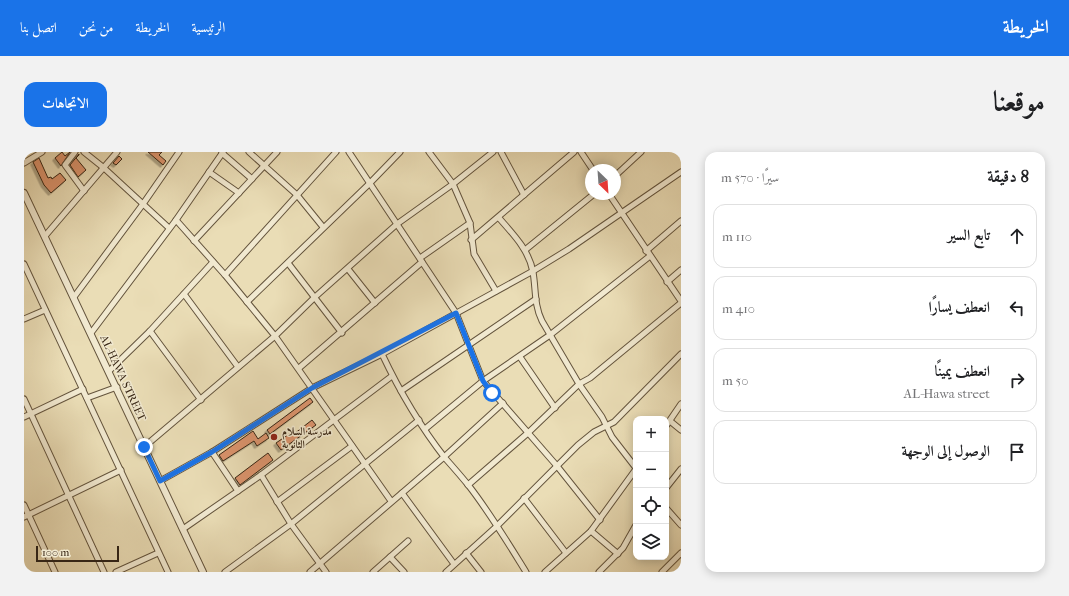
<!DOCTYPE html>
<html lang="ar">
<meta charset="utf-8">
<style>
:root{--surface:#fff;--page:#f2f2f2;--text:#202124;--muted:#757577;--line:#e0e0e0;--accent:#1a73e8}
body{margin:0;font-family:"IM FELL French Canon",Amiri,serif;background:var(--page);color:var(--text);direction:rtl}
.controls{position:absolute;right:12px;bottom:12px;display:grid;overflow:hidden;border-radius:8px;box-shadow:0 2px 10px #0003}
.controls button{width:36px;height:36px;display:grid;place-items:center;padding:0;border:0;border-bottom:1px solid var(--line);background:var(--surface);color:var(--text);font:20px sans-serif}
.compass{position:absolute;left:561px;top:12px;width:36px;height:36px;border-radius:50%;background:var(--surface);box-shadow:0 2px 10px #0003;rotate:155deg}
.scale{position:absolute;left:12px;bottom:10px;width:83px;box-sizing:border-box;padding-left:4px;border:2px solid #382615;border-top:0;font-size:11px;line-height:14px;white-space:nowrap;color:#382615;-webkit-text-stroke:3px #f1e9d0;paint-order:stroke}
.stop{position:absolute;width:12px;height:12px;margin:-9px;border:3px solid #1a73e8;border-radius:50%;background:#fff}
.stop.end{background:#1a73e8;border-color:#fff;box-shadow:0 1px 4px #0008}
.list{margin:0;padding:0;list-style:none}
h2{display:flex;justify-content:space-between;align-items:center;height:52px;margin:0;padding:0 16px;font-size:17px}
h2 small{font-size:13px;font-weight:400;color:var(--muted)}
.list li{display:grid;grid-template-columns:26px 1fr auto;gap:12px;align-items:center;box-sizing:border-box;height:64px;margin:0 8px 8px;padding:0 8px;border:1px solid var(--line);border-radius:12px}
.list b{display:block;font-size:15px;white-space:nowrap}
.list p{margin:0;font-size:13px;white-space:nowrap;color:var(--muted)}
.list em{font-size:13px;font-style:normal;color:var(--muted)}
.icon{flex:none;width:22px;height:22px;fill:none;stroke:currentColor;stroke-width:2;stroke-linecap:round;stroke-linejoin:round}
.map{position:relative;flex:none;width:657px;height:420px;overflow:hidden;direction:ltr;border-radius:12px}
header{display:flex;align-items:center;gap:24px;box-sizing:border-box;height:56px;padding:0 20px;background:var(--accent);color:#fff}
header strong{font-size:19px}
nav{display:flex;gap:22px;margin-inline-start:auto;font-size:14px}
.intro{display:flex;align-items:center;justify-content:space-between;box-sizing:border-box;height:96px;padding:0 24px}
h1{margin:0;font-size:28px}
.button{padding:10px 18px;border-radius:12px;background:var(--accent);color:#fff;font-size:14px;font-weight:700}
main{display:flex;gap:24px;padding:0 24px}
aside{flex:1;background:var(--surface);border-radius:12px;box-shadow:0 2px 10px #0003}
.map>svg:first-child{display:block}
.building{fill:#dc946d;stroke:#382615;filter:url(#shadow)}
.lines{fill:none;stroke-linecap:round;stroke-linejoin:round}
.minor-casing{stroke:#64543d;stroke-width:7}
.tertiary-casing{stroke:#64543d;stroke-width:8}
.minor{stroke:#f1e9d0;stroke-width:5}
.tertiary{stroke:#f1e9d0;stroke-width:6}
.route{stroke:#1a73e8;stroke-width:5}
.poi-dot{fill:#8f2418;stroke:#f1e9d0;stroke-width:1.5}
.labels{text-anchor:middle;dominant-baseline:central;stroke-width:3;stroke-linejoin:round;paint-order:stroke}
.street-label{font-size:11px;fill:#382615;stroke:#f1e9d0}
.poi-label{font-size:11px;font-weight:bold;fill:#382615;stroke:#f1e9d0;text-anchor:start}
</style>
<header>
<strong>الخريطة</strong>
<nav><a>الرئيسية</a><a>الخريطة</a><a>من نحن</a><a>اتصل بنا</a></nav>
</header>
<div class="intro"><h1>موقعنا</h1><a class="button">الاتجاهات</a></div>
<main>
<aside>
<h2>8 دقيقة<small>سيرًا · 570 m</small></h2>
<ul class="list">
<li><svg class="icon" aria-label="ahead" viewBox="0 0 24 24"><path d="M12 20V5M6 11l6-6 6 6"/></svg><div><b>تابع السير</b></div><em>110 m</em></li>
<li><svg class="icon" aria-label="left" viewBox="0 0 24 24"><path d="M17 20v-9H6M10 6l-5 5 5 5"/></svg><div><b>انعطف يسارًا</b></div><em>410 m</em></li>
<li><svg class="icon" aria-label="right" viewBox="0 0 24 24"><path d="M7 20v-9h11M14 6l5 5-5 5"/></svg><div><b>انعطف يمينًا</b><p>AL-Hawa street</p></div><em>50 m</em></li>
<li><svg class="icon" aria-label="arrive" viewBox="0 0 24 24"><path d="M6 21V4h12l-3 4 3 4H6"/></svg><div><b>الوصول إلى الوجهة</b></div></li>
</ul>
</aside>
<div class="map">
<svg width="657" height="420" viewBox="0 0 657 420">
<defs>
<filter id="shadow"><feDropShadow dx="-2.5" dy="2.5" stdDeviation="0" flood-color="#0004"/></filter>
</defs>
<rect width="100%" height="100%" fill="#eaddb6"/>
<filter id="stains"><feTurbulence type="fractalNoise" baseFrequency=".005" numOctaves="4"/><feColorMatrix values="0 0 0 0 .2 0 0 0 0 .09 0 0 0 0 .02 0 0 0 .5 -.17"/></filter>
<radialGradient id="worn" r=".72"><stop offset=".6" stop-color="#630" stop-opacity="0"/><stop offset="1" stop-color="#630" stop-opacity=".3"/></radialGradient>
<g class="building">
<path d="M38,0l3,4 5,-4 -9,14 -6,-8z"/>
<path d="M124,0h14l-3,3 7,6 -3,4z"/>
<path d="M55,2v1l-3,3 10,12 -8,7 -8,-12z"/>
<path d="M95,4l3,3 -6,6 -3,-2z"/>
<path d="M15,6l9,20 3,-1 1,2 8,-6 6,7 -15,13 -7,-8 -11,-23z"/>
<path d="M286,246l3,4 -43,32 -3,-4z"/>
<path d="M288,268l4,5 -35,25 -5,-7 16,-11 2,2z"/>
<path d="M229,279l5,8 8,-6 3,5 -12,8 -3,-5 -31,20 -4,-6z"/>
<path d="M244,301l5,7 -33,25 -5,-7z"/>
</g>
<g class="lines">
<g class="minor-casing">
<g id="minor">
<path d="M51,0l-10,13 19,26"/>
<path d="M60,0l20,16 65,60"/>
<path d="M225,0l48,43 26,32"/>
<path d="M325,0l107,161 27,68 74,85 43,54"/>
<path d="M405,0l24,32 17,39 4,31 22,37"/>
<path d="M477,0l23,43"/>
<path d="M557,0l12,18"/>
<path d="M198,1l30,26"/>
<path d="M0,11l18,-11"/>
<path d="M185,20l30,21"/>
<path d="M591,24l26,-24"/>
<path d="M585,42l72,107"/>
<path d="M475,66c14,16 30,32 34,54 3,17 1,33 9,49l37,63 23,33 10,20 24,31"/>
<path d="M152,68l49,55 50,61 116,165"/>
<path d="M21,84l72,-84"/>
<path d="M447,88l103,-88"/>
<path d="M170,89l83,-89"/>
<path d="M501,98l69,-56"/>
<path d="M622,99l35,-30"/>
<path d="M396,106l50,-35"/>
<path d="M264,111l54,70"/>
<path d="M0,112l144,308"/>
<path d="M324,117l27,34"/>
<path d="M201,123l111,-123"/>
<path d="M643,130l14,-12"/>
<path d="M160,142l54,73"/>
<path d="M50,145l69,-93 36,-52"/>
<path d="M223,150l122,-118 31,-32"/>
<path d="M0,167l21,-9"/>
<path d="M126,179l51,69"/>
<path d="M67,181l85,-113 47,-68"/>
<path d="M358,202c17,36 38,72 63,104 8,9 16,18 24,28 21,27 39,57 57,86"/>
<path d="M496,205l35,51"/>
<path d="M275,216l123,-106"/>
<path d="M85,219l41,-40 63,-69"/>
<path d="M377,239l135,-92"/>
<path d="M63,246l30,-11"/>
<path d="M0,247l80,173"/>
<path d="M0,265l59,-28"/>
<path d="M646,269l11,9"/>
<path d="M642,274l15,-22"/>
<path d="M401,277l58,-48 67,-46 100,-79"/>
<path d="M120,295l131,-111 40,-39 82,-73 56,-40 40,-32"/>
<path d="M188,300l26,39"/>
<path d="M237,323l30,49 35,48"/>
<path d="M136,329l52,-29 100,-64 70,-34 151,-83 36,-22 112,-77"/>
<path d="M444,333l61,-53 50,-48 11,-6 91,-75"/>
<path d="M642,336l15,-19"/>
<path d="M378,341l52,71"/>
<path d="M500,346l42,55"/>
<path d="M253,350l75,-56"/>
<path d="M0,353l31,67"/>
<path d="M642,356l15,17"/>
<path d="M0,365l97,-47"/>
<path d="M159,377l78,-54 131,-99"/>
<path d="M567,379l27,23"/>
<path d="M442,401l15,19"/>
<path d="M366,405l14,15"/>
<path d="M92,420l42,-19"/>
<path d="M201,420l66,-48 128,-104"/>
<path d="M286,420l134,-115 59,-54"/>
<path d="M349,420l35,-31"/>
<path d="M422,420l51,-46 81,-81 16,-13 20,-10 67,-68"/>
<path d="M521,420l46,-41 45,-62"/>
<path d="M575,420l24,-24 13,-23"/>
<path d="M638,420l19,-19"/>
</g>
</g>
<g class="tertiary-casing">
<path id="tertiary" d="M0,41l179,379"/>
</g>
<use href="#minor" class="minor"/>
<use href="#tertiary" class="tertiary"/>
</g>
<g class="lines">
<path class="route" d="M120,295l16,34 52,-29 100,-64 144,-75 27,68 9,12"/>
</g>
<circle class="poi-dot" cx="250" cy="285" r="4"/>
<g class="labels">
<g class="street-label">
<text transform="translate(99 226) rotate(65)">AL-HAWA STREET</text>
</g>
<g class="poi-label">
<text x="258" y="279">مدرسة السلام<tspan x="258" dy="13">الثانوية</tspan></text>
</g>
</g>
<rect width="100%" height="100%" filter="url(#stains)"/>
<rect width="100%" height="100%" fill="url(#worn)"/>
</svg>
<div class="controls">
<button>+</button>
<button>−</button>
<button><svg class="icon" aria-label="locate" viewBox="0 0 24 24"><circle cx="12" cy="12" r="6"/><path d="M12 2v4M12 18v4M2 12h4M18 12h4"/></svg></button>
<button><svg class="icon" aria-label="layers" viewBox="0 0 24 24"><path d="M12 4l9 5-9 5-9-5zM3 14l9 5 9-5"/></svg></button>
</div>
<svg class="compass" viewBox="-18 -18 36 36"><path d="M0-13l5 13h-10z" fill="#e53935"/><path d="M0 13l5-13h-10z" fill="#757577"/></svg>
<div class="scale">100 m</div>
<div class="stop" style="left:468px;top:241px"></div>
<div class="stop end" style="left:120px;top:295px"></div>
</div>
</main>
